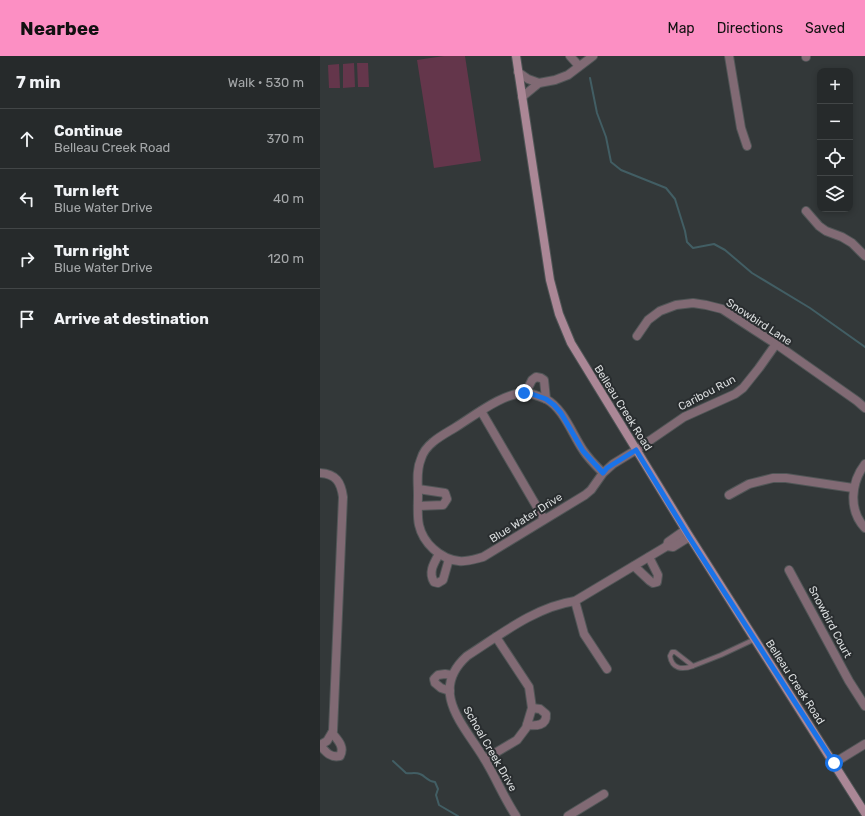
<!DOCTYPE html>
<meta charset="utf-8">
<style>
:root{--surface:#262a2b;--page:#2e3233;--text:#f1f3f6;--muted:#a4a7a9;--line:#424647;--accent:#fc8fc3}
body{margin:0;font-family:Rubik,sans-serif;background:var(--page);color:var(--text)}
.controls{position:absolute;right:12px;top:12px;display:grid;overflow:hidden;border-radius:8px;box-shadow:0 2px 6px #0003}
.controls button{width:36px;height:36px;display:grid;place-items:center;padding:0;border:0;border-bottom:1px solid var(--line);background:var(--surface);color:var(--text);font:20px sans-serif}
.stop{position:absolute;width:12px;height:12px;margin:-9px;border:3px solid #1a73e8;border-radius:50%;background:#fff}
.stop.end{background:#1a73e8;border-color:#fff;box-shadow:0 1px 4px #0008}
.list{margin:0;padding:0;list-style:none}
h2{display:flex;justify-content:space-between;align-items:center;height:52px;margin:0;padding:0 16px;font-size:17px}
h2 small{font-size:13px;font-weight:400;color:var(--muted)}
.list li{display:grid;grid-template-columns:26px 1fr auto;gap:12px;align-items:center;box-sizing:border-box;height:60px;padding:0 16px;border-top:1px solid var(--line)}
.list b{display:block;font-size:15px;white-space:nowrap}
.list p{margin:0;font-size:13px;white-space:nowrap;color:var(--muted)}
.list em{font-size:13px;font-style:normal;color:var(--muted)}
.icon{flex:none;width:22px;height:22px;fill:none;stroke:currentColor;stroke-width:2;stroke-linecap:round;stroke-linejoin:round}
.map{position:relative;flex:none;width:545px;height:760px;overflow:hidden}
header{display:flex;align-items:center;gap:24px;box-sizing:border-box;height:56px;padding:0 20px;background:var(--accent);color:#111}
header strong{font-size:19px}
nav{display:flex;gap:22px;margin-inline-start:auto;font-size:14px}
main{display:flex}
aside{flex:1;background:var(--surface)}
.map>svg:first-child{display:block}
.green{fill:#64364b}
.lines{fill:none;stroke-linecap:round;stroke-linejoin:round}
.stream{stroke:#425e64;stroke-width:2}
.lane-casing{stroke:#515657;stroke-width:6}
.street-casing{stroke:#515657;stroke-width:10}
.secondary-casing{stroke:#515657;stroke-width:10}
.lane{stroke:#816a74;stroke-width:4}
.street{stroke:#816a74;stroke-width:8}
.secondary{stroke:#ab8796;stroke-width:8}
.route{stroke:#1a73e8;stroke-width:5}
.labels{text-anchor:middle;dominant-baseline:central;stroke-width:4;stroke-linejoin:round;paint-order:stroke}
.street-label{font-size:11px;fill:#daddde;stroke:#292d2f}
</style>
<header>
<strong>Nearbee</strong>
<nav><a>Map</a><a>Directions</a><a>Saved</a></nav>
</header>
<main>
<aside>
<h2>7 min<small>Walk · 530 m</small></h2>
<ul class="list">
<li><svg class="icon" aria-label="ahead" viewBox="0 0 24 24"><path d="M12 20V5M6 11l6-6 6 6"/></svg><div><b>Continue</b><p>Belleau Creek Road</p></div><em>370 m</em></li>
<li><svg class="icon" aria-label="left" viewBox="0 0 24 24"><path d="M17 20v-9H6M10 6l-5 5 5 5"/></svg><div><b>Turn left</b><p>Blue Water Drive</p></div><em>40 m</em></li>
<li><svg class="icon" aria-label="right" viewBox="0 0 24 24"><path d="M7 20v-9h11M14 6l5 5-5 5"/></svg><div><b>Turn right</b><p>Blue Water Drive</p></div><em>120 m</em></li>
<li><svg class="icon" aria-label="arrive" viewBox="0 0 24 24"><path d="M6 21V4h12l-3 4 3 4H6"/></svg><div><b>Arrive at destination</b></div></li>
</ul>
</aside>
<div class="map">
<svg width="545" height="760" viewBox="0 0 545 760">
<rect width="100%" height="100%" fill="#333839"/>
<g class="green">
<path d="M124,0h21l16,105 -47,7 -17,-108z"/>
<path d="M34,7l1,24 -12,1v-24z"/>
<path d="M37,7h11l1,24h-11z"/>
<path d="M19,8l1,24h-11l-1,-23z"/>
</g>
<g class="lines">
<g class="stream">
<path d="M270,22l7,35 9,24 5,25 10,8 45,18 9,11 10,32 2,11 6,6 21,-4 11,6 27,23 58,35 55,39"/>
<path d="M73,705l13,12c4,1 9,-1 14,1 6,2 6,7 15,8l3,7 -2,6 3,10 19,11"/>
</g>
<g class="lane-casing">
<path id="lane" d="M373,610l-18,-14h-3l-2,4c2,13 12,14 23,10l28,-11 34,-16"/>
</g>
<g class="street-casing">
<g id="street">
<path d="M250,0l9,10"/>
<path d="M409,0l12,72 6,18"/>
<path d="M486,1v-1"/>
<path d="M198,16l10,7 11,4"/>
<path d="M202,41l17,-14 16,-3 13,-5 25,-19"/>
<path d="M486,155l13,15 7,5 16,6 10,6 13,13"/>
<path d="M317,280l11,-16 12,-9 16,-6 17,-2 13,2 16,4 54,35 81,57 8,7"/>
<path d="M206,336l6,-12 4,-3 5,1 3,2 2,19"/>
<path d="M161,355l63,108"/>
<path d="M545,408c-14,18 -17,46 0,64"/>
<path d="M0,417c16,1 21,9 23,24l-10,234 -6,10 -7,4"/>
<path d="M283,417c-7,-7 -15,-15 -20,-23 -11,-16 -19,-41 -37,-51 -5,-2 -15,-6 -20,-6 -22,-1 -52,23 -70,34 -8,5 -16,9 -23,15 -5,4 -10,10 -12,17 -5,11 -3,24 -3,36 0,9 -1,21 1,30 4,18 21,34 40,36 8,1 16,-2 24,-4l102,-62 6,-5 12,-17 10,-9 23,-14 48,-33 51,-23 8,-6 16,-20 17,-24"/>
<path d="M98,433l27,4 2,6 -4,6 -25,1"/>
<path d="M409,439l20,-11 24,-6h13l67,10"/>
<path d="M347,490l1,-4 17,-12"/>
<path d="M119,498c-5,9 -11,18 -5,28l4,1 5,-3 6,-21"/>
<path d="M314,510l16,15 3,2 4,-1 1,-7 -9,-18"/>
<path d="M469,514l60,111 16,25"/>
<path d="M255,545l9,33 23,35"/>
<path d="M130,635l-9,-3 -6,-5 -1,-4 4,-4 7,-1 6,1"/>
<path d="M207,669c9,1 20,1 19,-11l-6,-5 -8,-1"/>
<path d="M0,689c6,7 10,13 20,11 5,-9 -2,-16 -8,-23"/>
<path d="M165,703l32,-19 9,-12 6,-20 -3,-21 -33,-50"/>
<path d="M514,707l31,-19"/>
<path d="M196,760c-12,-18 -20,-38 -31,-56 -19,-33 -58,-68 -18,-104 33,-21 68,-49 108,-55l92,-55 6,1 16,-10"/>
<path d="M248,760l36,-22"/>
</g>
</g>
<g class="secondary-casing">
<path id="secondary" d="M196,0l34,224 9,34 12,29 117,191 177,279"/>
</g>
<use href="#lane" class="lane"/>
<use href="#street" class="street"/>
<use href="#secondary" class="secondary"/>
</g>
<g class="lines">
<path class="route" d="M204,337l2,-1 20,7 8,6 7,8 22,38 20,22 4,-5 29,-18 53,87 145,226"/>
</g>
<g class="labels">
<g class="street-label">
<text transform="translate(439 266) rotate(33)">Snowbird Lane</text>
<text transform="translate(387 337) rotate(-28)">Caribou Run</text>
<text transform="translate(303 352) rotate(58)">Belleau Creek Road</text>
<text transform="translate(206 462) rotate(-32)">Blue Water Drive</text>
<text transform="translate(510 566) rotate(62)">Snowbird Court</text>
<text transform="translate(475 626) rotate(57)">Belleau Creek Road</text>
<text transform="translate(170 693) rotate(60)">Schoal Creek Drive</text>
</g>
</g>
</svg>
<div class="controls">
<button>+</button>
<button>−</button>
<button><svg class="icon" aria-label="locate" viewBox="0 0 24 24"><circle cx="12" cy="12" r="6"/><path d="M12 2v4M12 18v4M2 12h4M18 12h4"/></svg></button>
<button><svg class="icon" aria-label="layers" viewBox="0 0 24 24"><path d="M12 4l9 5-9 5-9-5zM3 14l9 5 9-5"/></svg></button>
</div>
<div class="stop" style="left:514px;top:707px"></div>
<div class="stop end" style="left:204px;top:337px"></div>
</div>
</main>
